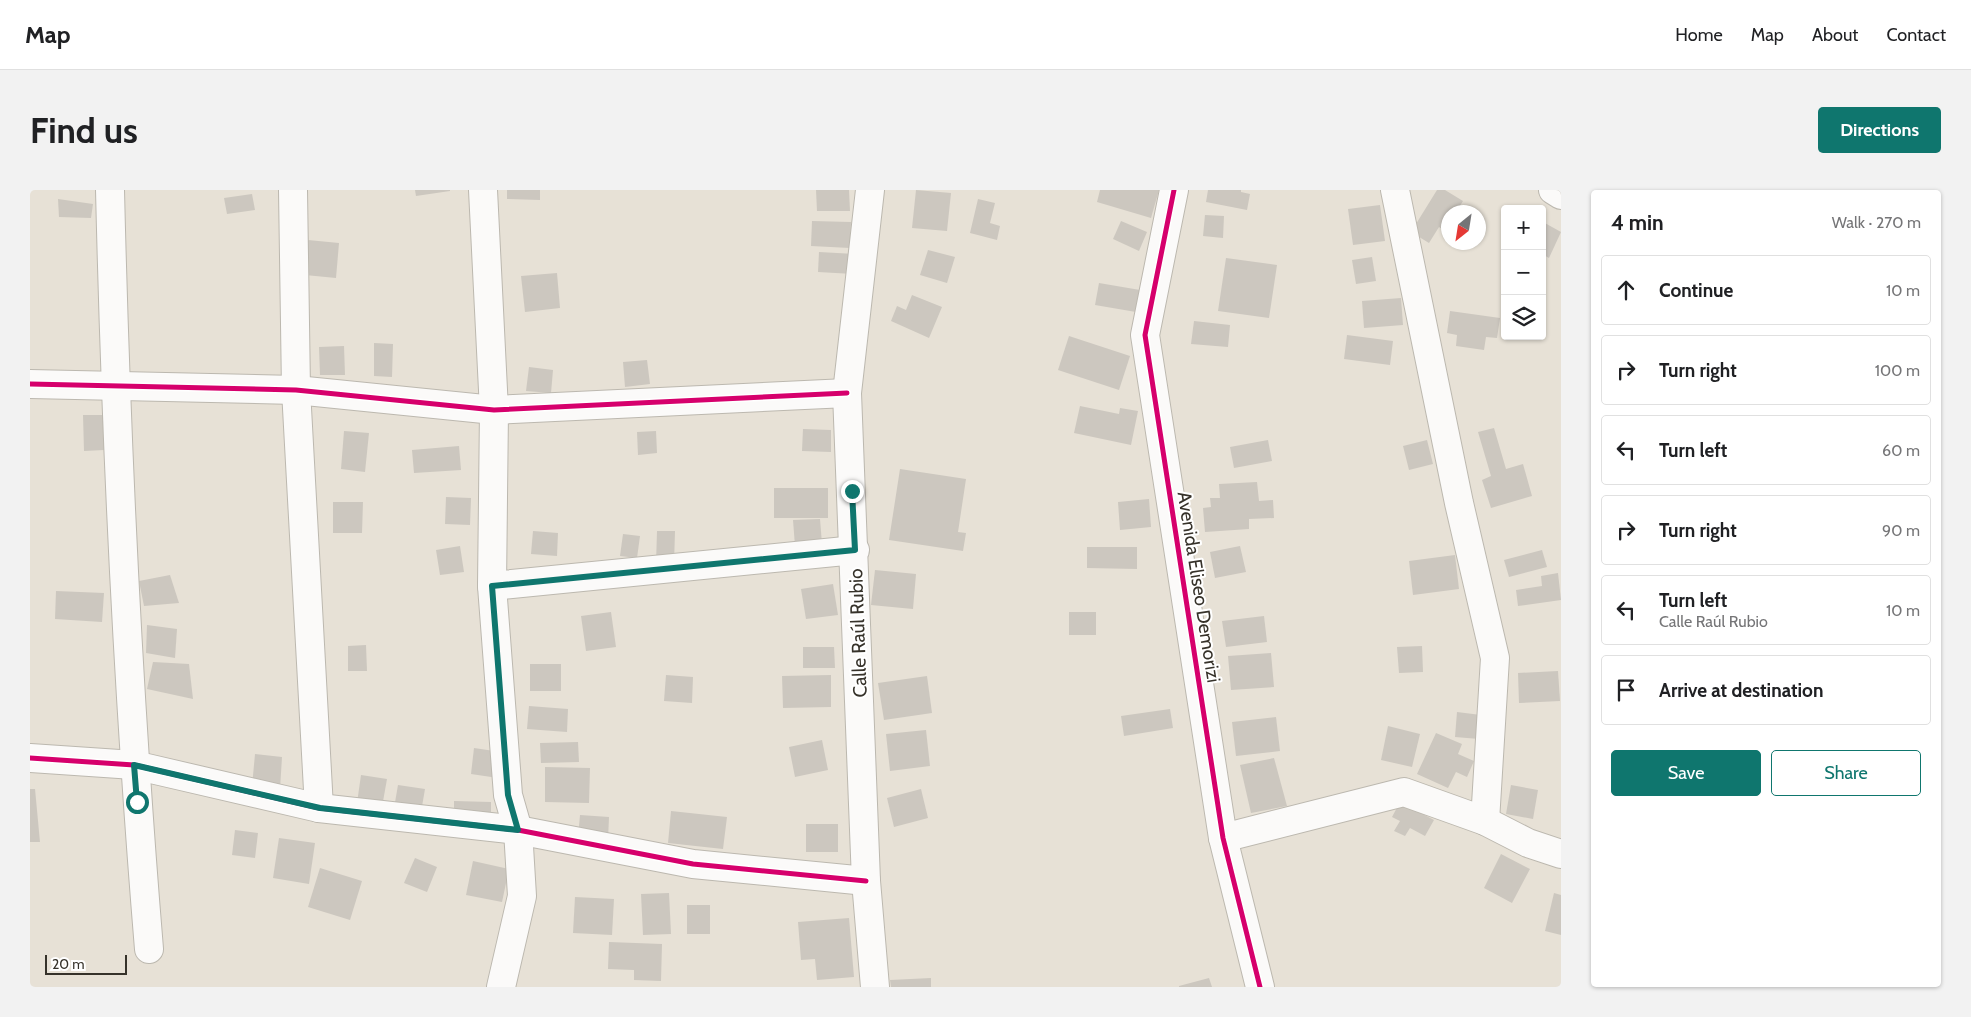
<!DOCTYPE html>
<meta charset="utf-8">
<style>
:root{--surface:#fff;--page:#f2f2f2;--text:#202124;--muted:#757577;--line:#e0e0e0;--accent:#0f766e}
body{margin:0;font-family:Cabin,sans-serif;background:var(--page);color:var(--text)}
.controls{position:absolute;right:15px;top:15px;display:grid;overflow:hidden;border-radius:5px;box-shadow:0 1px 4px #0004}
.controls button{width:45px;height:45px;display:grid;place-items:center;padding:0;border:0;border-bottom:1px solid var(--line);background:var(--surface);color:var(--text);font:25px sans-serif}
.compass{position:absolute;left:1411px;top:15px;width:45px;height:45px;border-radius:50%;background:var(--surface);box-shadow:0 1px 4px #0004;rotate:210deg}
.scale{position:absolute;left:15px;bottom:12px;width:82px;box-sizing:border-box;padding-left:5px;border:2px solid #36322a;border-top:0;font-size:14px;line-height:18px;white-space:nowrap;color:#36322a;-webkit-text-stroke:4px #fff;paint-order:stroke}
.stop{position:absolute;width:15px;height:15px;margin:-11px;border:4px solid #0f766e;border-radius:50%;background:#fff}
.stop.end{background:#0f766e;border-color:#fff;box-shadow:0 1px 5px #0008}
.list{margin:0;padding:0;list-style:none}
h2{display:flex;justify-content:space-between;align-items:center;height:65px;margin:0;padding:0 20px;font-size:21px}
h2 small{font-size:16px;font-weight:400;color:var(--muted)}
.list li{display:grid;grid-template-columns:32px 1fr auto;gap:15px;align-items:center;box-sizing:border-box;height:70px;margin:0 10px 10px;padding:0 10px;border:1px solid var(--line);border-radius:5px}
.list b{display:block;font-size:19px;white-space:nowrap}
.list p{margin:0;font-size:16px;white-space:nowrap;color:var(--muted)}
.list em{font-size:16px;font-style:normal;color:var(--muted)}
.actions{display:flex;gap:10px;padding:15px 20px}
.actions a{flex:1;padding:11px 0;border:1px solid var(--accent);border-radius:5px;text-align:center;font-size:18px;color:var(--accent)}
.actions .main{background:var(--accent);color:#fff}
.icon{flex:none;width:28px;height:28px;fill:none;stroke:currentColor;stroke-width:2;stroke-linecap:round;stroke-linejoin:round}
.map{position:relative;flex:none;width:1531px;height:797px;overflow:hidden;border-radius:5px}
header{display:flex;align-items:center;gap:30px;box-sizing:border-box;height:70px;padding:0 25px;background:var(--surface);border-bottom:1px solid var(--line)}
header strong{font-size:24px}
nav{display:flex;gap:28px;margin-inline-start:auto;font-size:18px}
.intro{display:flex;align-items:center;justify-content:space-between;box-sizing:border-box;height:120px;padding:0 30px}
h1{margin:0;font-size:35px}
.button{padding:12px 22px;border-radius:5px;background:var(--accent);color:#fff;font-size:18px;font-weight:700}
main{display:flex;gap:30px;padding:0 30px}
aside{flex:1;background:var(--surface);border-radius:5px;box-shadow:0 1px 4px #0004}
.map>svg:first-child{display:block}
.building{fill:#ccc7bf}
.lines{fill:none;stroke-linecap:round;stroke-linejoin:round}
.minor-casing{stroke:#bcb8af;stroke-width:30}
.minor{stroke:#fbfaf9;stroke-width:28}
.cycleway-casing{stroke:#fff;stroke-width:8}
.cycleway{stroke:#d6006c;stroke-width:5}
.route{stroke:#0f766e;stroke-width:6}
.labels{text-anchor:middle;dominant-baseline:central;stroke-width:4;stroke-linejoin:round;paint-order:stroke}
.street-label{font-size:19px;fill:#36322a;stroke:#fff}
</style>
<header>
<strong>Map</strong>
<nav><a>Home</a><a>Map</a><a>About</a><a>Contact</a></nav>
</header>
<div class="intro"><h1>Find us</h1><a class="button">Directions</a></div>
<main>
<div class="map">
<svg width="1531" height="797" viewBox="0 0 1531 797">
<rect width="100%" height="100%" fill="#e7e1d6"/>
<g class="building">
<path d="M385,0h35v1l-34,5z"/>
<path d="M477,0h33v10l-33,-1z"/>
<path d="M786,0h33l1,21h-33z"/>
<path d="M886,0l35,3 -4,38 -35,-3z"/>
<path d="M1070,0h59l-8,28 -54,-16z"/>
<path d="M1178,0h33v2l9,2 -3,16 -41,-8z"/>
<path d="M1407,0h8l18,11 -7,11h-8v21l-9,-6 -10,16 -18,-11z"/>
<path d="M222,4l3,16 -28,4 -3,-16z"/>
<path d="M28,9l35,5 -2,14 -32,-1z"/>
<path d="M948,9l17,4 -5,20 10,3 -3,14 -27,-7z"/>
<path d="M1350,15l5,36 -32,4 -5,-36z"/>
<path d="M1175,25l19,1 -1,22 -20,-2z"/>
<path d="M782,31l39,1 -1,26 -39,-2z"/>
<path d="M1091,31l26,11 -8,19 -26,-12z"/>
<path d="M1513,32l18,10 -12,26 -7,-4z"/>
<path d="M278,50l31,3 -3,35 -31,-3z"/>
<path d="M898,60l27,7 -8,26 -27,-8z"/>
<path d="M789,62l36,2 -2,20 -35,-2z"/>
<path d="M1342,67l4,24 -20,3 -4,-24z"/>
<path d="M1196,68l51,7 -8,53 -51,-7z"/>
<path d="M527,83l3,35 -35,4 -4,-36z"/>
<path d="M1069,93l41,7 -4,22 -41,-7z"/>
<path d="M882,105l30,12 -13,31 -38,-17 6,-15 9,4z"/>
<path d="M1371,108l2,27 -39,3 -2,-27z"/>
<path d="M1420,121l50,7 -3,20 -11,-1 -2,13 -28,-4 1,-11 -10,-2z"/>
<path d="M1164,131l36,4 -2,22 -37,-3z"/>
<path d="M1317,145l46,6 -3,24 -46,-6z"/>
<path d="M1039,146l61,20 -11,34 -61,-20z"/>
<path d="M344,153l19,1 -1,33 -18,-1z"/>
<path d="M314,156l1,29h-25l-1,-28z"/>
<path d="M617,170l3,24 -25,3 -2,-25z"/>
<path d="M499,177l24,3 -2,23 -25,-2z"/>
<path d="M1050,216l39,8 1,-6 18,3 -7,34 -57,-12z"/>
<path d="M53,225h20l1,35 -20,1z"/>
<path d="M1464,238l12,41 17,-5 9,32 -41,12 -9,-28 9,-4 -13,-44z"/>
<path d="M773,239l28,1v22l-29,-1z"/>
<path d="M314,241l25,2 -4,39 -24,-3z"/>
<path d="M626,241l1,22 -19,2 -1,-23z"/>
<path d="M1238,250l4,21 -38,7 -4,-21z"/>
<path d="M1397,250l6,24 -24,6 -6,-24z"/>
<path d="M429,256l2,24 -47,3 -2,-23z"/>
<path d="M870,279l66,10 -8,53 8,1 -3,18 -74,-11z"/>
<path d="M1227,292l2,19 14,-1 1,18 -25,1v10l-44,3 -2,-24 8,-1 -1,-9h10l-1,-14z"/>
<rect x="744" y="298" width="54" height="30"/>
<path d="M416,307l25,1 -1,27 -25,-1z"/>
<path d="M1119,309l2,28 -31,3 -2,-28z"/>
<path d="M303,312h30l-1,31h-29z"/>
<path d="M790,329l2,25 -27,2 -2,-26z"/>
<path d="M503,341l25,2 -1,23 -26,-2z"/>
<path d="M627,341h18l-1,33h-18z"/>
<path d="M593,344l17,2 -3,22 -17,-2z"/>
<path d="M430,356l4,26 -24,3 -4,-25z"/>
<path d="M1210,356l6,26 -31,6 -5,-26z"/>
<path d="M1057,357h50v22l-50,-1z"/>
<path d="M1512,360l5,17 -38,10 -5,-17z"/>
<path d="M1425,365l4,34 -46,6 -4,-34z"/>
<path d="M845,380l41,4 -3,35 -42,-4z"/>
<path d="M1528,383l3,27 -43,6 -2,-16 26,-4 -1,-10z"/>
<path d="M140,385l9,28 -35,3 -5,-25z"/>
<path d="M803,394l5,31 -32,4 -5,-30z"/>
<path d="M26,401l48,2 -2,29 -47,-3z"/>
<path d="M581,422l5,35 -30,4 -5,-35z"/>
<rect x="1039" y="422" width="27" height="23"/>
<path d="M1234,426l3,26 -41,5 -4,-26z"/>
<path d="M117,435l30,4 -2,29 -29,-5z"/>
<path d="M336,455l1,26h-19v-25z"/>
<path d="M1392,456l1,26 -24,1 -2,-26z"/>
<path d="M773,457h31l1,21h-32z"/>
<path d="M1241,463l3,34 -43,3 -3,-34z"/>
<path d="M123,472l36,2 4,35 -46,-10z"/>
<rect x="500" y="474" width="31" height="27"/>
<path d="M1528,481l2,30 -41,2 -1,-30z"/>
<path d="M636,485l27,2 -1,26 -28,-2z"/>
<path d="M801,485v32l-48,1 -1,-32z"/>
<path d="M897,486l5,37 -48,7 -6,-37z"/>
<path d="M499,516l39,3 -1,23 -40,-3z"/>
<path d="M1140,519l3,19 -49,8 -3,-20z"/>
<path d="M1427,522l24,3 -2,24 -24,-2z"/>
<path d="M1246,527l4,34 -44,5 -4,-34z"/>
<path d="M1358,536l32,8 -8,33 -31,-7z"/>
<path d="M896,540l4,36 -40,5 -4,-37z"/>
<path d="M1406,543l26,11 -4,10 16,7 -7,16 -11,-5 -8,16 -31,-14z"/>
<path d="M792,550l6,30 -33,7 -6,-30z"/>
<path d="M548,552l1,20 -38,1 -1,-20z"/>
<path d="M444,558l27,4 -3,26 -27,-4z"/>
<path d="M225,564l27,3 -2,32 -28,-3z"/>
<path d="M1244,568l13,48 -36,7 -11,-48z"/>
<path d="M515,577l45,1 -1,35 -44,-1z"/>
<path d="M331,585l26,4 -5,28 -25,-4z"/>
<path d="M368,595l27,4 -5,29 -27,-4z"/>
<path d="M1481,595l27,5 -5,29 -27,-5z"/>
<path d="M0,599h5l5,53h-10z"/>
<path d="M891,599l7,29 -34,9 -7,-29z"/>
<path d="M424,611l37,1v20l-37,-2z"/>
<path d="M1370,612l34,18 -9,16 -15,-8 -5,8 -11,-5 6,-10 -8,-4z"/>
<path d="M641,621l56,6 -4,32 -55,-6z"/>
<path d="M550,625l29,2 -1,23 -30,-2z"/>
<rect x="776" y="634" width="32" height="28"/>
<path d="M205,640l23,3 -3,25 -23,-3z"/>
<path d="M249,648l36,5 -6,41 -36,-6z"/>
<path d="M1471,664l29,15 -18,34 -28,-15z"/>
<path d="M385,668l22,9 -10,25 -23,-9z"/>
<path d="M443,671l36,8 -7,33 -36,-7z"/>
<path d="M290,678l42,13 -12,39 -42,-13z"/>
<path d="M639,703l2,41 -28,1 -2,-41z"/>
<path d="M1524,703l7,2v40l-16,-4z"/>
<path d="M545,707l39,2 -2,36 -39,-2z"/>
<rect x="657" y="715" width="23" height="29"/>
<path d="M819,728l5,59 -37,3 -2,-21 -14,1 -3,-38z"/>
<path d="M579,752l53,2 -1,37 -27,-1v-10l-26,-1z"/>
<path d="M901,788v9h-40l-1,-7z"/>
<path d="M1179,788l3,9h-33v-1z"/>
</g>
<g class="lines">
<g class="minor-casing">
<g id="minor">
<path d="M80,0c6,253 18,506 39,759"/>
<path d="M263,0l3,200 23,418"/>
<path d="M453,0l11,220 -2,176 16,209 10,35 4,66 -21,91"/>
<path d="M840,0l-23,203 19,488 9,106"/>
<path d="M1144,0l-29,145 78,503 37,149"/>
<path d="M1365,0l64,313 36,155 -10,163"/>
<path d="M1523,0l8,5"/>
<path d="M0,194l266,6 198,20 353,-17"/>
<path d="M462,396l363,-36"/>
<path d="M0,568l104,7 185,43 199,22 175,34 173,17"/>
<path d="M1193,648l181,-46 81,29 43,22 33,11"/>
</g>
</g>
<use href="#minor" class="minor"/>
<g class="cycleway-casing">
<g id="cycleway">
<path d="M1144,0l-29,145 78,503 37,149"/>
<path d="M0,194l266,6 198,20 353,-17"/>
<path d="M0,568l104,7 185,43 199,22 175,34 173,17"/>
</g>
</g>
<use href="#cycleway" class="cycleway"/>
</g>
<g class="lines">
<path class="route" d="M107,612l-3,-37 186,43 198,22 -10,-35 -16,-209 363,-36 -3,-59"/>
</g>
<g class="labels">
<g class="street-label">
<text transform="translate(1169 397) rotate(81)">Avenida Eliseo Demorizi</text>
<text transform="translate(828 443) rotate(-92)">Calle Raúl Rubio</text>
</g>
</g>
</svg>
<div class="controls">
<button>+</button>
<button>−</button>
<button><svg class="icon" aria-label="layers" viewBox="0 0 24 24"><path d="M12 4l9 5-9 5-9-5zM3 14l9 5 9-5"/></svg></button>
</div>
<svg class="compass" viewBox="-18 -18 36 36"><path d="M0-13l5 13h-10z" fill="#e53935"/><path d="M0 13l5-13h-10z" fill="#757577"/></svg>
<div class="scale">20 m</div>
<div class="stop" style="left:107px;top:612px"></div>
<div class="stop end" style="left:822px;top:301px"></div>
</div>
<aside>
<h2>4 min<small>Walk · 270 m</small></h2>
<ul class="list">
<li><svg class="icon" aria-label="ahead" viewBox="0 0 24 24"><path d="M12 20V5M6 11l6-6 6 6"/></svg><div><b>Continue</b></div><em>10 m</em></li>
<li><svg class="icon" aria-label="right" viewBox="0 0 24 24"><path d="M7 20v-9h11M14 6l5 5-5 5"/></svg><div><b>Turn right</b></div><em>100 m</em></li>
<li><svg class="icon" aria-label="left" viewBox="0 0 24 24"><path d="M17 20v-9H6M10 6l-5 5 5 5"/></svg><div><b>Turn left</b></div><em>60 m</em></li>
<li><svg class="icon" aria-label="right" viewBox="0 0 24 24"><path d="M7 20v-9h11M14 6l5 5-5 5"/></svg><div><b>Turn right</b></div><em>90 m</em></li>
<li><svg class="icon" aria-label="left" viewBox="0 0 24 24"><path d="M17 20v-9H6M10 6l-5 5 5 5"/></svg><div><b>Turn left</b><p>Calle Raúl Rubio</p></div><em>10 m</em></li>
<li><svg class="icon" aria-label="arrive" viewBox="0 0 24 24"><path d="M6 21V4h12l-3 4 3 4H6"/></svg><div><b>Arrive at destination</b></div></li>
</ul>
<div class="actions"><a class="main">Save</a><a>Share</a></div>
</aside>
</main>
